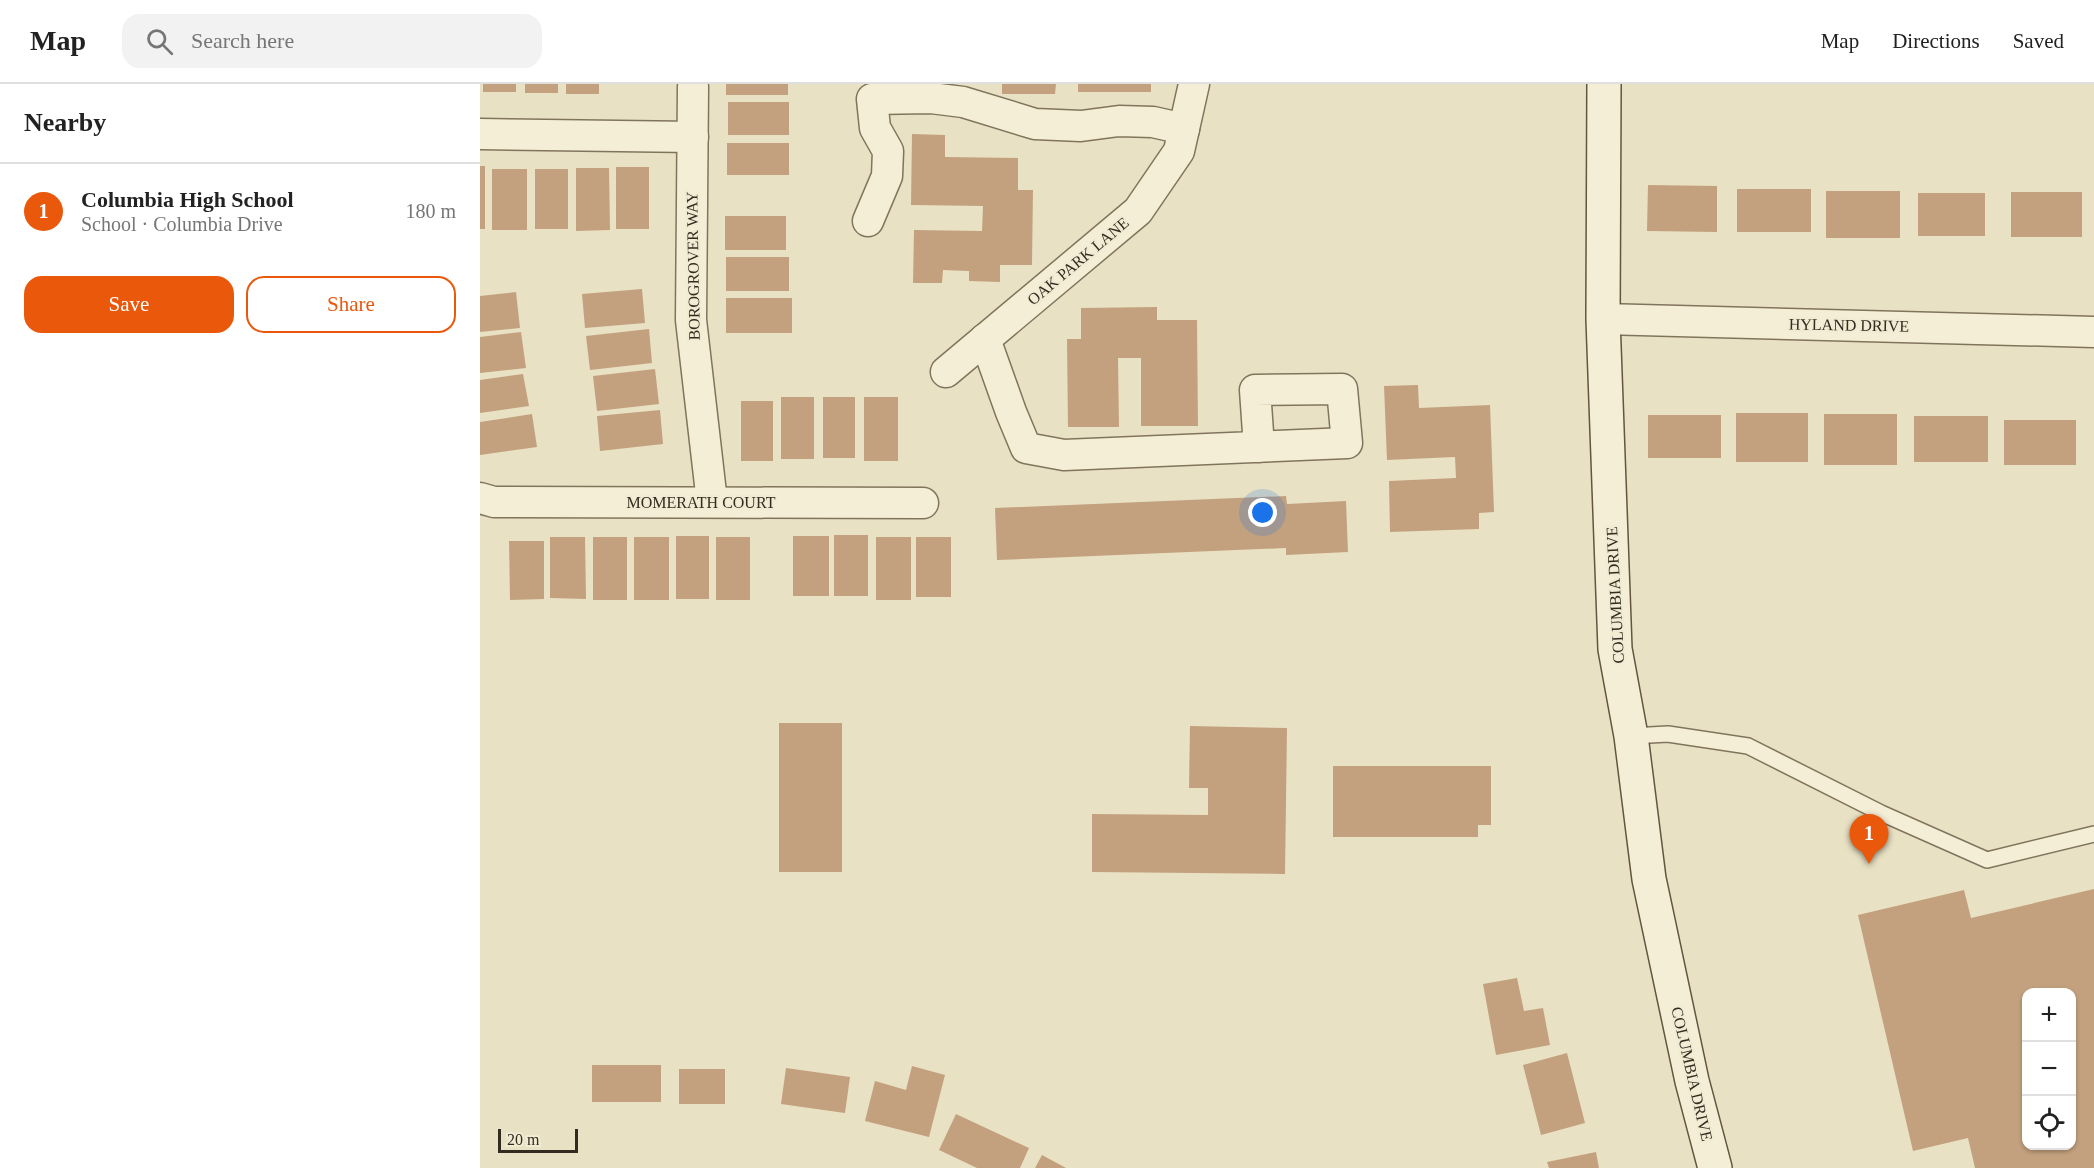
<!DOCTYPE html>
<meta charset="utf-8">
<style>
:root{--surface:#fff;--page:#f2f2f2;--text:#222;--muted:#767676;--line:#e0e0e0;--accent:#ea580c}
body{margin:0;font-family:Georgia,serif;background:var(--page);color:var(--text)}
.controls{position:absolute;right:18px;bottom:18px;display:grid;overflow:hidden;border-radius:12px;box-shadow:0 2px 4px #0004}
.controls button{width:54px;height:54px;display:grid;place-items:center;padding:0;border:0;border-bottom:2px solid var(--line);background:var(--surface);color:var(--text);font:30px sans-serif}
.scale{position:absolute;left:18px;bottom:15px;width:80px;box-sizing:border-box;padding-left:6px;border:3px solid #332b1f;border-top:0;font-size:16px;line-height:21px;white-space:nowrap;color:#332b1f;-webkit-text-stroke:4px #f1ebd3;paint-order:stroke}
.you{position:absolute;left:783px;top:429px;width:21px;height:21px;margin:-15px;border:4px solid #fff;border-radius:50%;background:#1a73e8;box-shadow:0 0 0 9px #1a73e833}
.badge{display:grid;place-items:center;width:39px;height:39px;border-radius:50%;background:var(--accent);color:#fff;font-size:20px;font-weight:700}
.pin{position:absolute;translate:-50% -50px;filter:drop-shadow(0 2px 3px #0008)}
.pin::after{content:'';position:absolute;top:32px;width:21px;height:18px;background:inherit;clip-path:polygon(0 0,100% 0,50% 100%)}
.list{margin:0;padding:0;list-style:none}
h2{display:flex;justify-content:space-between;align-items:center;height:78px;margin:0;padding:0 24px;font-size:26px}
h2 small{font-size:20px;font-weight:400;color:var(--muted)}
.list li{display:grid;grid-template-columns:39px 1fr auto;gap:18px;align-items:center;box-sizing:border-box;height:96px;padding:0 24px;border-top:2px solid var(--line)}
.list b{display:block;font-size:22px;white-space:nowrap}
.list p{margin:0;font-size:20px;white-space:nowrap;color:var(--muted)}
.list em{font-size:20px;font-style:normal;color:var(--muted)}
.actions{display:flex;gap:12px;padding:18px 24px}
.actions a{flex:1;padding:14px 0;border:2px solid var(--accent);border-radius:18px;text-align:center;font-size:21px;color:var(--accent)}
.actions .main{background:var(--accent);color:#fff}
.icon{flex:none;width:33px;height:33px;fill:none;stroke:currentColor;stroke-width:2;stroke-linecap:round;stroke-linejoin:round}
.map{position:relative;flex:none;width:1614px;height:1084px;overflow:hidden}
header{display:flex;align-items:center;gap:36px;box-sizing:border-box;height:84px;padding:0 30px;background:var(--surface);border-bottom:2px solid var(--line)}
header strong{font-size:28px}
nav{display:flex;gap:33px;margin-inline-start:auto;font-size:21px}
.search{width:420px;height:54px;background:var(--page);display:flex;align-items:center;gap:15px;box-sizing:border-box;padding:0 21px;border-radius:18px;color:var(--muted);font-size:22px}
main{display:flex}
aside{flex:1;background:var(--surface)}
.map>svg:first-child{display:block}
.building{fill:#c3a17e;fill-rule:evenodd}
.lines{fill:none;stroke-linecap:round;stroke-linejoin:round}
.service-casing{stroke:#81745d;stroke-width:18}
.minor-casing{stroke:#81745d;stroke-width:33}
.secondary-casing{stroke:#635540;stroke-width:36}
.service{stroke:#f5eed6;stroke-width:15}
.minor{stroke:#f5eed6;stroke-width:30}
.secondary{stroke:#f5eed6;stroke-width:33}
.labels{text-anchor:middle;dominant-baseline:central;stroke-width:4.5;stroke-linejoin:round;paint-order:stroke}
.street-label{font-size:16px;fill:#332b1f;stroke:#f1ebd3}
</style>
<header>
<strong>Map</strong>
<div class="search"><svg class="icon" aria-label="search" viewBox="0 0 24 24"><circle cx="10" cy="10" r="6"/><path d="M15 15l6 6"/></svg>Search here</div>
<nav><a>Map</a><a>Directions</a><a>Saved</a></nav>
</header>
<main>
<aside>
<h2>Nearby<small></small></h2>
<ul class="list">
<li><span class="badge">1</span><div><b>Columbia High School</b><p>School · Columbia Drive</p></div><em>180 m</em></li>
</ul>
<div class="actions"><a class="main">Save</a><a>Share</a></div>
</aside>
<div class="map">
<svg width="1614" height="1084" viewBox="0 0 1614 1084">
<rect width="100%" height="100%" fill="#e9e1c4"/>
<g class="building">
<rect x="3" y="0" width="33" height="8"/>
<rect x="45" y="0" width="33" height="9"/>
<rect x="86" y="0" width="33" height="10"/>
<rect x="246" y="0" width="62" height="11"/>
<path d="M522,0h54l-1,10h-53z"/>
<rect x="598" y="0" width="73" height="8"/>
<rect x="248" y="18" width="61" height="33"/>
<path d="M432,50l33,1v22l73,1v32h15l-1,75h-32v17l-31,-1v-10l-26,-1 -1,13h-29l1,-53 68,1 1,-25 -72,-1z"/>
<rect x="247" y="59" width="62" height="32"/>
<rect x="0" y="82" width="5" height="63"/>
<rect x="136" y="83" width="33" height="62"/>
<path d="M96,84h33l1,62 -34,1z"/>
<rect x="12" y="85" width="35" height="61"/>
<rect x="55" y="85" width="33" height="60"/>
<path d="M1168,101l69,1v46l-70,-1z"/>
<rect x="1257" y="105" width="74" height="43"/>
<rect x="1346" y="107" width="74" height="47"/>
<rect x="1531" y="108" width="71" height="45"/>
<rect x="1438" y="109" width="67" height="43"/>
<rect x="245" y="132" width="61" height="34"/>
<rect x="246" y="173" width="63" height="34"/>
<path d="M162,205l3,34 -60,5 -3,-34z"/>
<path d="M36,208l4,36 -40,4v-36z"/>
<rect x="246" y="214" width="66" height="35"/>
<path d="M677,223v13h40l1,106h-57v-68h-23l1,69h-51l-1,-88h14v-31z"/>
<path d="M169,245l3,34 -62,7 -4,-34z"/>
<path d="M41,248l5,36 -46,5v-36z"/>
<path d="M175,285l4,35 -62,7 -4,-35z"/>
<path d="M43,290l6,32 -49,7v-33z"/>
<path d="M938,301l1,23 71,-3 4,107 -15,1v16l-89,3 -1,-51 67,-3 -1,-21 -68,3 -3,-74z"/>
<rect x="301" y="313" width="33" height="62"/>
<rect x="343" y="313" width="32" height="61"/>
<rect x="384" y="313" width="34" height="64"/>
<rect x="261" y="317" width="32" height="60"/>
<path d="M180,326l3,34 -63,7 -3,-35z"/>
<rect x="1256" y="329" width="72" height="49"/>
<path d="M52,330l5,33 -57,8v-33z"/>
<rect x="1344" y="330" width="73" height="51"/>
<rect x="1168" y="331" width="73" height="43"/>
<rect x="1434" y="332" width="74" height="46"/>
<rect x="1524" y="336" width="72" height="45"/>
<path d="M806,412l1,8 59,-3 2,51 -62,3v-7l-289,12 -2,-52z"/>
<rect x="354" y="451" width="34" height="61"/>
<rect x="196" y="452" width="33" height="63"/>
<rect x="313" y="452" width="36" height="60"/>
<path d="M70,453h35l1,62 -36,-1z"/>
<rect x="113" y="453" width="34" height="63"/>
<rect x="154" y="453" width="35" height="63"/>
<rect x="236" y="453" width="34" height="63"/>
<rect x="396" y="453" width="35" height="63"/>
<rect x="436" y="453" width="35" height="60"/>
<path d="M29,457h35v58l-34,1z"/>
<rect x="299" y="639" width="63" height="149"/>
<path d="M710,642l97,2 -2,146 -193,-2v-58l116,1v-27h-19z"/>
<path d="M853,682h158v59h-13v12h-145z"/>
<path d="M1614,805v279h-119l-7,-30 -55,13 -55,-236 106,-25 7,28zM1546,908h46v154h-46z"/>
<path d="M1037,894l7,33 19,-3 7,37 -54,10 -13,-71z"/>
<path d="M1087,969l18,70 -44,12 -18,-70z"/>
<rect x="112" y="981" width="69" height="37"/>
<path d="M432,982l33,9 -16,62 -64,-16 10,-40 31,9z"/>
<path d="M306,984l64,9 -5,36 -64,-9z"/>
<rect x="199" y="985" width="46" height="35"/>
<path d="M476,1030l73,34 -9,20h-43l-38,-18z"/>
<path d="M1116,1068l3,16h-50l-2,-6z"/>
<path d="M562,1071l24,13h-31z"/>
</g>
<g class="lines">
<g class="service-casing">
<path id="service" d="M1151,652l37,-2 80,12 133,67 106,47 107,-26"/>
</g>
<g class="minor-casing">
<g id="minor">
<path d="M213,3l-2,233 21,182"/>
<path d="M0,50l213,3"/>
<path d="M388,137l19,-45 1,-25 -13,-23 -3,-29 59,-1 32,4 72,22 46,2 38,-5 34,1 31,7"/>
<path d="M1123,235l491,13"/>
<path d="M505,255l26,73 15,36 38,7 283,-12 -5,-54 -87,1 4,57"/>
<path d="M466,288l192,-161 41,-60 15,-67"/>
<path d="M0,414l14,4 429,1"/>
</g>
</g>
<g class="secondary-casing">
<path id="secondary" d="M1124,0l-1,235 12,330 16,87 18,143 43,202 23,87"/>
</g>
<use href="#service" class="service"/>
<use href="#minor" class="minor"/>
<use href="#secondary" class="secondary"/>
</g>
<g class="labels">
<g class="street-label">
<text transform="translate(598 177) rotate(-40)">OAK PARK LANE</text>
<text transform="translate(213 182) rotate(-91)">BOROGROVER WAY</text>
<text transform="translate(1369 241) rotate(1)">HYLAND DRIVE</text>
<text x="221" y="418">MOMERATH COURT</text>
<text transform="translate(1135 511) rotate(-93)">COLUMBIA DRIVE</text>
<text transform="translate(1212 990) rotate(77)">COLUMBIA DRIVE</text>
</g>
</g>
</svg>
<div class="controls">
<button>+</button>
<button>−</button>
<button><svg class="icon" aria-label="locate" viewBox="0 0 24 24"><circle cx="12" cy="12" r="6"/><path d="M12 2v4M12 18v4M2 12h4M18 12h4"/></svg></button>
</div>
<div class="scale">20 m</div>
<div class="you"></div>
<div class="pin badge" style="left:1389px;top:780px">1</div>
</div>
</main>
